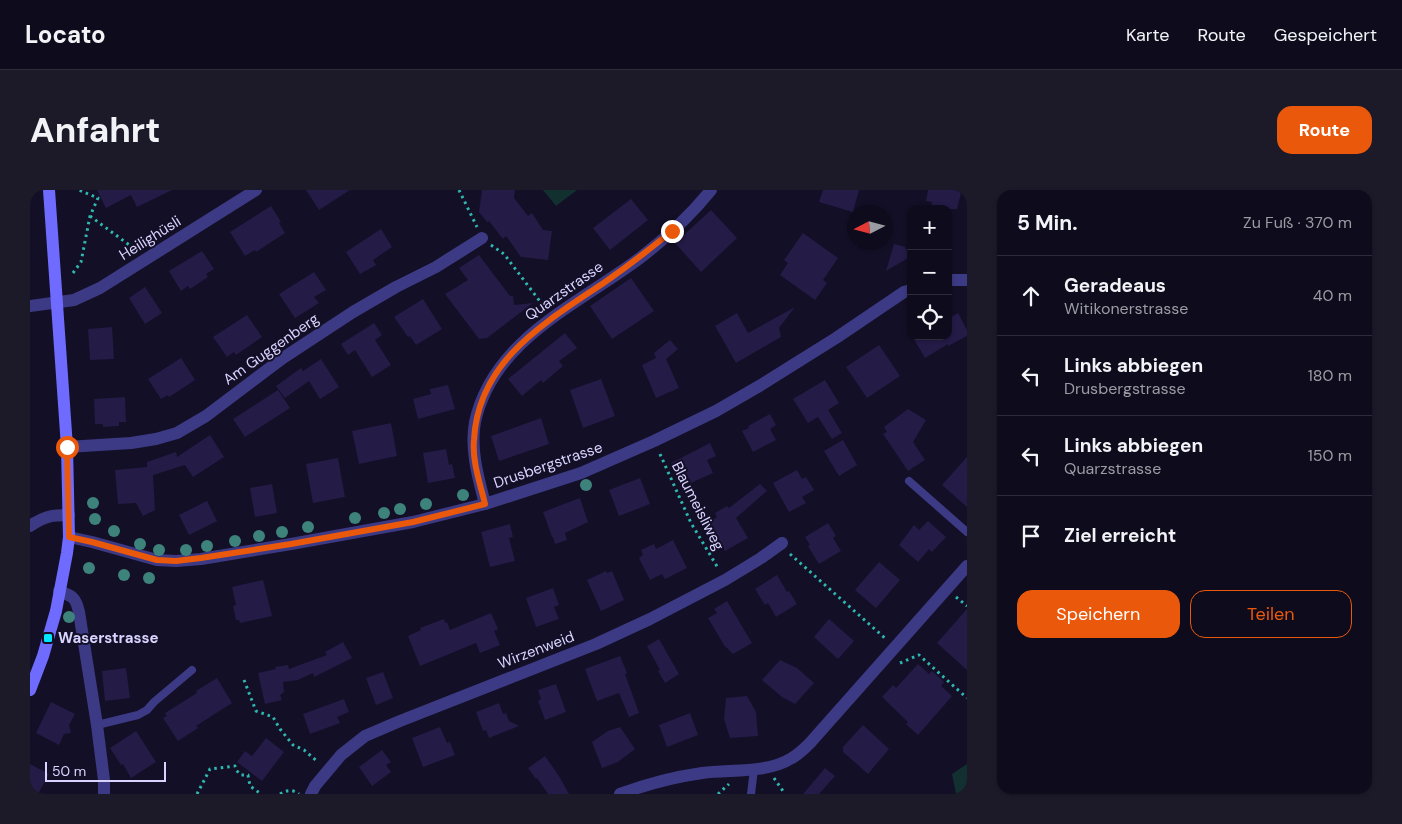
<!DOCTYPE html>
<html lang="de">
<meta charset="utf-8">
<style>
:root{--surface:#0e0b1c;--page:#1c1929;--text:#f1f3f6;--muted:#9b9ba3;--line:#2e2b3b;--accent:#ea580c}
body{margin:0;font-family:"DM Sans",sans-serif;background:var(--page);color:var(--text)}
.controls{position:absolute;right:15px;top:15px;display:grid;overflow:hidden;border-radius:10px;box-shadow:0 1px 4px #0004}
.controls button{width:45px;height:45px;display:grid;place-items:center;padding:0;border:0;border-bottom:1px solid var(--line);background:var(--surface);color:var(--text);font:25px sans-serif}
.compass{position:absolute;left:817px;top:15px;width:45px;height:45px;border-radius:50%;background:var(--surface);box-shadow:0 1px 4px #0004;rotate:264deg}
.scale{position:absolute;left:15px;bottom:12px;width:121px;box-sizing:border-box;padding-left:5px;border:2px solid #d9d4ff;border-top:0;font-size:14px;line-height:18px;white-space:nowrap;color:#d9d4ff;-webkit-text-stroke:4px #130f26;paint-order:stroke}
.stop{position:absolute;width:15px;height:15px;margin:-11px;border:4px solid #ea580c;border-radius:50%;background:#fff}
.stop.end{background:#ea580c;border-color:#fff;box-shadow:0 1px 5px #0008}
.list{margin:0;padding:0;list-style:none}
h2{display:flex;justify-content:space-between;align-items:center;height:65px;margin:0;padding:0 20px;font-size:21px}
h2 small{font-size:16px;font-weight:400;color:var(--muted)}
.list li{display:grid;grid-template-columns:32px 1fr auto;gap:15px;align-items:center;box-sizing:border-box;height:80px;padding:0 20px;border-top:1px solid var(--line)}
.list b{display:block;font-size:19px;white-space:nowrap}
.list p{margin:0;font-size:16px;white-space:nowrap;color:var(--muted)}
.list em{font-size:16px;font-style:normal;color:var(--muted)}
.actions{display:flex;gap:10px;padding:15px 20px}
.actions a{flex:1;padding:11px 0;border:1px solid var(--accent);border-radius:15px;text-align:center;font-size:18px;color:var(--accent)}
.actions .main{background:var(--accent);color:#fff}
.icon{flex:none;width:28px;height:28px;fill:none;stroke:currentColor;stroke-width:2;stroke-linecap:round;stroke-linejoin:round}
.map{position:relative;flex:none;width:937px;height:604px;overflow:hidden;border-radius:15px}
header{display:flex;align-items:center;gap:30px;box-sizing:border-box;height:70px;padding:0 25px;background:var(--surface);border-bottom:1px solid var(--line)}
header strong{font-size:24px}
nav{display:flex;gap:28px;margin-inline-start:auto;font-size:18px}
.intro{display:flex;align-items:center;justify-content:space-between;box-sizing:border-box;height:120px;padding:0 30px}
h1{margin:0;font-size:35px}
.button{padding:12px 22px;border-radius:15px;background:var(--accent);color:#fff;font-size:18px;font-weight:700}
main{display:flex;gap:30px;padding:0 30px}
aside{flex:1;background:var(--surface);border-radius:15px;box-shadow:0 1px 4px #0004}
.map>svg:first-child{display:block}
.green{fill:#12302f}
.building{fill:#241b47}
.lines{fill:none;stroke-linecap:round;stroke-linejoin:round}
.path{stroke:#2fb8b0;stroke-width:3;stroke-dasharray:2.5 4;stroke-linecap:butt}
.service{stroke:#3d3a85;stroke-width:8}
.minor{stroke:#3d3a85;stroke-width:12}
.secondary{stroke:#6f6bff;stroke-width:12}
.tree{fill:#3d827b}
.route{stroke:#ea580c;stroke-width:6}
.poi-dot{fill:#00e5ff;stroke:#130f26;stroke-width:2}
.labels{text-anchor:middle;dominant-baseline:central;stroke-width:4;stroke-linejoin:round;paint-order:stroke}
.street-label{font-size:15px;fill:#d9d4ff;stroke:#130f26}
.poi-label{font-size:15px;font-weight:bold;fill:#d9d4ff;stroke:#130f26;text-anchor:start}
</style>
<header>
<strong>Locato</strong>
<nav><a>Karte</a><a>Route</a><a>Gespeichert</a></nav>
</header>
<div class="intro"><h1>Anfahrt</h1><a class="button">Route</a></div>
<main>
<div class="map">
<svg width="937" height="604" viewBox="0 0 937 604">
<rect width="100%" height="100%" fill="#130f26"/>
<g class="green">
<path d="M513,0h34l-21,16z"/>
<path d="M937,574v30h-11l-4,-20z"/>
</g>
<g class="building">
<path d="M67,0h75l-35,17 -6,-12 -25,13z"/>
<path d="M276,0h44l-31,20z"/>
<path d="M452,0h33l-1,8 14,18 4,-3 11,17 9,1 -4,29 -27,-3 -15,-21 -3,3 -14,-18 -2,1 -8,-10z"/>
<path d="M793,0h36l-6,22 -34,-10z"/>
<path d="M898,0h32v2l1,1 -4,16h-26l1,-7 -6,-1z"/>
<path d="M601,9l17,21 -38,30 -17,-22z"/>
<path d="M241,16l10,16 -2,1 6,10 -29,19 -1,-2 -10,6 -15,-24z"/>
<path d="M681,20l26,28 -36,34 -26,-29z"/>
<path d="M351,39l11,18 -19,13 3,5 -16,9 -14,-22z"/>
<path d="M773,43l35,25 -15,22 4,3 -12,17 -35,-25 8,-12 -4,-3z"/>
<path d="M864,54l11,3 5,10 -24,14z"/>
<path d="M172,61l12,18 -8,5 2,3 -18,12 -2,-3 -7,5 -12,-20z"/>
<path d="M449,65l31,41h3l1,9 19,-2 -46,35 -8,1 -34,-45 23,-14 -9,-12z"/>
<path d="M284,82l12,18 -12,7 5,6 -24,15 -16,-24z"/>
<path d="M601,88l23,33 -42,28 -22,-33z"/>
<path d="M115,97l17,26 -17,11 -16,-26z"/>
<path d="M393,109l19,30 -26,16 -6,-9 -2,1 -14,-20z"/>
<path d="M765,117l-16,21 2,9 -45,26 -21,-37 22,-13 11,20z"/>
<path d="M928,123l9,17v6l-19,10v-2l-23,14 -13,-22h36v-17z"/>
<path d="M217,125l15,22 -26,18 -2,-3 -7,5 -14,-20z"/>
<path d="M344,133l8,12 -7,5 16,25 -19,12 -17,-27 -7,5 -7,-11z"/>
<path d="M82,137l2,32 -24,1 -2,-31z"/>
<path d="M535,143l12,15 -18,13 4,5 -20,17 -2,-3 -19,16 -14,-17z"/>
<path d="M640,150l8,9 -12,10 13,29 -23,10 -14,-33 14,-7 -2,-5z"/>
<path d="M849,155l21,31 -33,22 -21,-31z"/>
<path d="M151,168l14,22 -26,17 -1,-2 -7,4 -13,-20z"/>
<path d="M291,169l18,28 -19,12 -11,-18 -24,17 -9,-12 25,-18 2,3z"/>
<path d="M571,189l14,37 -32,12 -13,-38z"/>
<path d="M795,190l14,23 -11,7 14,23 -10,6 -14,-22 -10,6 -15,-24z"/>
<path d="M418,195l7,24 -37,10 -5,-20 18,-5 -1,-5z"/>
<path d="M248,200l12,18 -45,29 -12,-18z"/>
<path d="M95,207l1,25h-7v4l-16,1v-3h-8l-1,-25z"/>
<path d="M878,219l18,11 -13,22 12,18 -17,11 -25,-37 4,-2 -3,-5z"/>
<path d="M740,224l6,11 -6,4 6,11 -23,12 -11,-21 7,-3 -1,-2z"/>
<path d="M511,228l8,26 -50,17 -8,-25z"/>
<path d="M361,233l6,33 -38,8 -7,-33z"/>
<path d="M180,245l14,22 -31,20 -8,-12 -32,10 2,35 -12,6 -7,-13 -18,1 -3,-34 32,-3v-5l29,-10 1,5z"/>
<path d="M813,250l14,25 -18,11 -15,-25z"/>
<path d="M680,253l6,13 -9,4 6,13 -22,10 -5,-10 -8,4 -7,-14z"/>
<path d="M416,259l3,16 3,-1 3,14 -27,5 -5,-30z"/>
<path d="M937,267v50l-25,-22z"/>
<path d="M308,268l7,39 -32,6 -7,-39z"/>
<path d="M767,280l5,9 4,-2 8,13 -12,7 4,6 -17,9 -16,-29z"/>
<path d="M610,288l10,26 -31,12 -10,-26z"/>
<path d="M242,294l5,29 -22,4 -5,-29z"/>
<path d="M730,294l7,7 -31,27 12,20 -23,13 -16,-29 8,-5 -2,-4 12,-7 2,2z"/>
<path d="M550,308l8,24 -23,11 2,7 -12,4 -2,-7h-1l-9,-25z"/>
<path d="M177,311l10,20 -28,14 -10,-20z"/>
<path d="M898,331l18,16 -14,15 -3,-3 -11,13 -19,-17 15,-20 5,5z"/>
<path d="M798,333l8,13 -3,2 8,13 -22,13 -11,-18 2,-1 -5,-8z"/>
<path d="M480,334l3,13 -4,1 6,23 -25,6 -9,-35z"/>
<path d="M643,350l14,28 -22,11 -3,-5 -12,6 -11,-22 4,-3 -2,-5 13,-6 2,5z"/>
<path d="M849,372l21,18 -24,28 -21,-18z"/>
<path d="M576,381l1,2 5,-2 12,29 -23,11 -14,-31z"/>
<path d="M747,385l10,17 2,-1 8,13 -21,13 -8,-14 -3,2 -10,-16z"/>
<path d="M233,390l9,36 -32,7 -1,-3h-3l-3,-14 3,-1 -4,-18z"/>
<path d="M523,398l6,17 -5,2 5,12 -23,8 -10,-29z"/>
<path d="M697,411l25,42 -19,11 -9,-9 -16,-27 9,-5 -3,-4z"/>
<path d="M937,419v61l-30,-27z"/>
<path d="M461,423l7,16 -4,2 6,14 -20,8 -4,-10 -56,23 -12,-30 13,-6 -1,-2 24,-9 1,4 2,-1 3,8z"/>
<path d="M799,429l25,22 -16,18 -24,-22z"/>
<path d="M629,449l20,35 -14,9 -7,-12 2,-1 -13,-24z"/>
<path d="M313,452l9,16 -38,19 -1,-4 -15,7 -15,2 1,10 -4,3 2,5 -17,4 -7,-31 18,-4 -1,-2 13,-2 1,4 38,-14 -2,-3z"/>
<path d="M590,466l7,17 -2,1 14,39 -10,4 -10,-24 -22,8 -12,-32z"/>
<path d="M750,470l17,8 17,15 -19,21 -13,-7 -20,-17z"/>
<path d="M888,474l11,10 3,-3 12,11 -3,4 11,10 -34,39 -12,-11 2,-2 -26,-25 11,-12 3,3z"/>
<path d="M96,478l4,30 -25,3 -3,-30z"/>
<path d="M353,482l10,26 -17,7 -10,-27z"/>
<path d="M187,488l15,25 -36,23 2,2 -20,13 -15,-23 4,-2 -2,-3 32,-20 -1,-2z"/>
<path d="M526,494l10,28 -21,8 -7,-19 3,-2 -3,-9z"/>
<path d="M717,506l9,16 2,24 -28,2 -6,-19 2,-21z"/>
<path d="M314,509l5,13 -12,5 3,6 -30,11 -7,-20z"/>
<path d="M21,512l24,12 -6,11 2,8 -7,1 -5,11 -23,-12z"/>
<path d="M469,513l4,11 3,-1 3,8 10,5 -30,12 -3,-8 -3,1 -7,-19z"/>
<path d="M660,523l8,22 -31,12 -8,-22z"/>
<path d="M833,535l26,24 -21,25 -25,-22v-5z"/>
<path d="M410,537l7,16 3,-1 5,13 -32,12 -11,-29z"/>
<path d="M590,537l15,22 -17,13 -16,6 -10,-26 16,-11z"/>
<path d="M106,541l20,31 -25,16 -8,-14 -2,1 -11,-17z"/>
<path d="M236,548l18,14 -22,29 -25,-19 8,-11 7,5z"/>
<path d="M352,560l9,12 -5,3 5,7 -19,14 -13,-19z"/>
<path d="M515,566l14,20 10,18h-21l-11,-16 -1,1 -8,-11z"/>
<path d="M0,574l19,10 -11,20h-8z"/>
<path d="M795,578l10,8 -16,18h-16z"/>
</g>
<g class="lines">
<g class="path">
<path d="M429,0l18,37"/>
<path d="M60,26l46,34"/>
<path d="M461,55l13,9 41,54"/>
<path d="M43,83l8,-11 9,-46 8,-18 -19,-8"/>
<path d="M630,264l31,69 27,45"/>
<path d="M760,364l96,85"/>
<path d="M926,407l11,9"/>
<path d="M870,473l19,-8 48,43"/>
<path d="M214,490l12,31 17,6 7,12 13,16 11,5 14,12"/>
<path d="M744,588l11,16"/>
<path d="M167,604l13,-25 25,-3 1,4 5,5h7l2,11 11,8"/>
<path d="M250,604c7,-4 12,-5 19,0"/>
<path d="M688,604l11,-10"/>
</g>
<g class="service">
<path d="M879,291l58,51"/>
<path d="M67,535l41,-10 9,-5 7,-8 38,-32"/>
<path d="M721,604l3,-25"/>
</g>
<g class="minor">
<path d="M918,90h19"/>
<path d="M0,116l44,-6 26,-12 156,-98"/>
<path d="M37,257l64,-4 25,-4 21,-6 29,-17 77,-58 70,-46 43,-25 40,-20 46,-29"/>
<path d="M455,314c-7,-27 -15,-55 -10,-82 18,-83 104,-118 165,-164 26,-20 51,-43 71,-68"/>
<path d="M0,336c15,-10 22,-11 39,-11"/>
<path d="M39,347l23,5 65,18 19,1 25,-2 90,-15 122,-22 72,-18 96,-31 73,-32 62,-30 45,-26 75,-47 68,-46 7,-2"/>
<path d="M29,401c14,5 17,7 20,21l18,113 7,55v14"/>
<path d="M281,604l4,-8 26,-31 24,-19 35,-15 196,-77 54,-25 75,-39 36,-22 21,-15"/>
<path d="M590,604c27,-10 54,-17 82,-21 30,-4 64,1 90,-15 7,-4 13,-10 18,-15l157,-177"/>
</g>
<path class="secondary" d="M0,500l13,-34 13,-45 11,-58 2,-16 -2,-90 -18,-257"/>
</g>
<g class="tree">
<circle cx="556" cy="295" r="6"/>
<circle cx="433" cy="305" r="6"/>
<circle cx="63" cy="313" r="6"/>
<circle cx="396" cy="314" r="6"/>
<circle cx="370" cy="319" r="6"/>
<circle cx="354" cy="323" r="6"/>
<circle cx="325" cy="328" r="6"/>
<circle cx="65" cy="329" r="6"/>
<circle cx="278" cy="337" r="6"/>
<circle cx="84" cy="341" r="6"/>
<circle cx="252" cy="342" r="6"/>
<circle cx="229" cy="346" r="6"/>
<circle cx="205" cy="351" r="6"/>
<circle cx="110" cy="354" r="6"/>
<circle cx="177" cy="356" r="6"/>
<circle cx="129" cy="360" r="6"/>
<circle cx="156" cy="360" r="6"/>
<circle cx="59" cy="378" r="6"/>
<circle cx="94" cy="385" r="6"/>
<circle cx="119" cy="388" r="6"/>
<circle cx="39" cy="427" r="6"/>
</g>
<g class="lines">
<path class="route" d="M37,257l2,90 23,5 65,18 19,1 25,-3 90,-14 122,-22 72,-18c-5,-21 -13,-43 -11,-64 4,-80 72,-118 131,-158 23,-16 45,-33 67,-51"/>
</g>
<rect class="poi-dot" x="13" y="443" width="10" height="10" rx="2.5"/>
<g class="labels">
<g class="street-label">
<text transform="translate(120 48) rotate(-32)">Heilighüsli</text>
<text transform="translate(534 101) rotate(-35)">Quarzstrasse</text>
<text transform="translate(241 159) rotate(-35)">Am Guggenberg</text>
<text transform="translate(518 275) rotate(-19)">Drusbergstrasse</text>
<text transform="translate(668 316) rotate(63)">Blaumeisliweg</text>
<text transform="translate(506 460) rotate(-21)">Wirzenweid</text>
</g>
<g class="poi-label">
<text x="28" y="448">Waserstrasse</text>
</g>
</g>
</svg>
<div class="controls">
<button>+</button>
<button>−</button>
<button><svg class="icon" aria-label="locate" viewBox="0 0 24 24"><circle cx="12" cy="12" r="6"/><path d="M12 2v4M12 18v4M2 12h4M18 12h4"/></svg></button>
</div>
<svg class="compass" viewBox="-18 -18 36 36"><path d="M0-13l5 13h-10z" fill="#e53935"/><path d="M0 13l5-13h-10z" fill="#9b9ba3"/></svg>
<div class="scale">50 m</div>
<div class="stop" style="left:37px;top:257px"></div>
<div class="stop end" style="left:642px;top:41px"></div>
</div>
<aside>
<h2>5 Min.<small>Zu Fuß · 370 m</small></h2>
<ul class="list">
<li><svg class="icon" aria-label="ahead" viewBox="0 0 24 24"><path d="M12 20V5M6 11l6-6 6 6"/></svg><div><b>Geradeaus</b><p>Witikonerstrasse</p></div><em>40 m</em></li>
<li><svg class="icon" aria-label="left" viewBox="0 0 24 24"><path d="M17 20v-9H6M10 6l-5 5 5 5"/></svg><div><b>Links abbiegen</b><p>Drusbergstrasse</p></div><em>180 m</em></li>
<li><svg class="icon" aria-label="left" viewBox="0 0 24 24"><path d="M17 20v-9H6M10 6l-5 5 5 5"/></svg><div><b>Links abbiegen</b><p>Quarzstrasse</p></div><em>150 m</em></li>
<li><svg class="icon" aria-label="arrive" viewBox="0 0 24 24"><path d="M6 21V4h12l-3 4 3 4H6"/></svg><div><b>Ziel erreicht</b></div></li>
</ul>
<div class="actions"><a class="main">Speichern</a><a>Teilen</a></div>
</aside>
</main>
